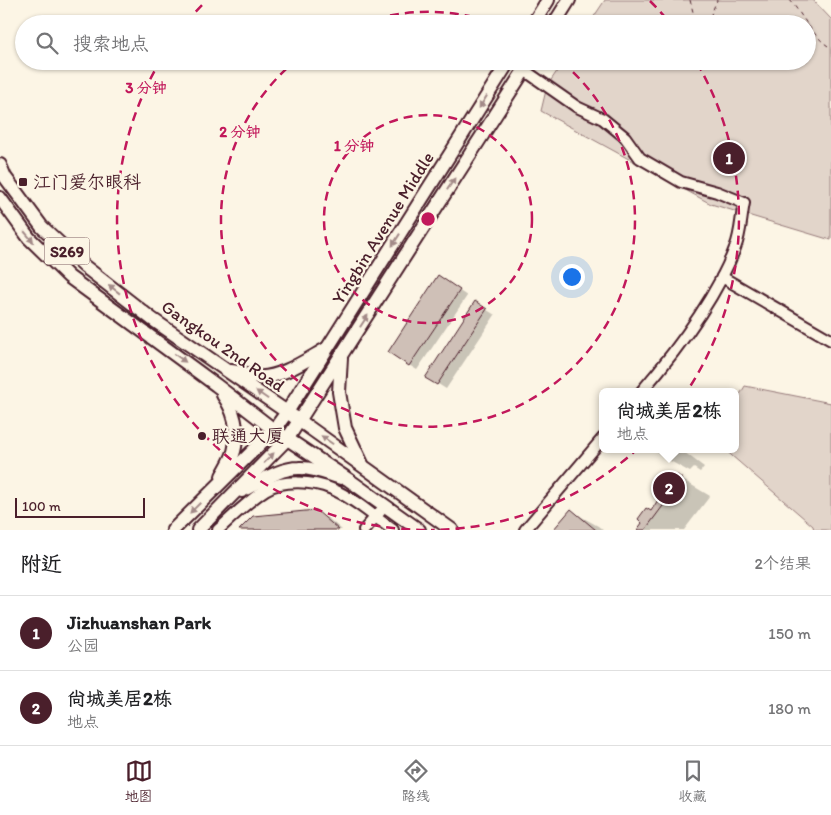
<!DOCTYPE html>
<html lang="zh">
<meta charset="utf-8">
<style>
:root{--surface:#fff;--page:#f2f2f2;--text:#202124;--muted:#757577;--line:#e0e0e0;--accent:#4a1f2b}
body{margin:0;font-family:Itim,"LXGW WenKai TC",sans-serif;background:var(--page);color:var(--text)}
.scale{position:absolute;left:15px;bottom:12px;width:130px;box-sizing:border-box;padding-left:5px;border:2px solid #4a1f2b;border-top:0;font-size:14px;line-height:18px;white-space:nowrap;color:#4a1f2b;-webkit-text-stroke:4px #fcf5e5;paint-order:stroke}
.you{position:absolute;left:571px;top:276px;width:18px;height:18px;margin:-12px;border:4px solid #fff;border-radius:50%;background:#1a73e8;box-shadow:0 0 0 8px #1a73e833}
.badge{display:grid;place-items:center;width:32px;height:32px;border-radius:50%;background:var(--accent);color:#fff;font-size:16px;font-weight:700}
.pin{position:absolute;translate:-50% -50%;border:2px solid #fff;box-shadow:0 1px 5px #0006}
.popup{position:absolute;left:599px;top:388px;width:140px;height:65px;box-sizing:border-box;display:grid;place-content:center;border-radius:8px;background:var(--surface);filter:drop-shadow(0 1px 4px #0005);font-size:16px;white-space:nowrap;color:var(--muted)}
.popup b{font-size:19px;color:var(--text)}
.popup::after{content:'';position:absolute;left:50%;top:100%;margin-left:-10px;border:10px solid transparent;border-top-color:var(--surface)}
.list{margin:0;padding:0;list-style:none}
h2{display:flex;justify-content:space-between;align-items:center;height:65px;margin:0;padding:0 20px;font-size:21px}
h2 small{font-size:16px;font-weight:400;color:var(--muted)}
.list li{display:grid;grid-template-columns:32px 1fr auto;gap:15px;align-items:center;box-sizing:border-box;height:75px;padding:0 20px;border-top:1px solid var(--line)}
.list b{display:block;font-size:19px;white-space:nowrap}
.list p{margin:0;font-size:16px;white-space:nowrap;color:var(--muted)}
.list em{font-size:16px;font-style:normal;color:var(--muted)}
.icon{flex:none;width:28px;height:28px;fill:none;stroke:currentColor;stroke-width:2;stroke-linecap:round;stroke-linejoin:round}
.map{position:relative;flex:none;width:831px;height:530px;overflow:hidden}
.search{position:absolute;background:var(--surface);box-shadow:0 1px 4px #0004;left:15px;right:15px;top:15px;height:55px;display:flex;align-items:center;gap:12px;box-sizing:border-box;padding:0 18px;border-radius:28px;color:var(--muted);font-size:19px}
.sheet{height:215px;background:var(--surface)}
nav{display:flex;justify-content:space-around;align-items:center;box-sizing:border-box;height:70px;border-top:1px solid var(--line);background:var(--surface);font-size:14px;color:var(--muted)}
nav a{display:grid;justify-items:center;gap:2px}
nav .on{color:var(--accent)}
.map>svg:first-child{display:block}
.green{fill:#e2d5ca;stroke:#967a7a}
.shadow{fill:#0003}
.building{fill:#cfc0b7;stroke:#4a1f2b}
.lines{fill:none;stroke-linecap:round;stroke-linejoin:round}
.minor-casing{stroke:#4a1f2b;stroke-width:14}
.major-casing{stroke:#4a1f2b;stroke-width:16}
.path{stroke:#4a1f2b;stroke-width:1;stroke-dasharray:4 4;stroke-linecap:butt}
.minor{stroke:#fcf5e5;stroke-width:10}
.major{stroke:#fcf5e5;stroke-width:12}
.oneway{fill:#a38a88}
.ring{fill:none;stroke:#c2185b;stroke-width:2.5;stroke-dasharray:9 6}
.poi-dot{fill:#4a1f2b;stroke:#fcf5e5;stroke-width:2}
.labels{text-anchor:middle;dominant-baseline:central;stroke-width:4.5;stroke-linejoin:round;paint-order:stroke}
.shield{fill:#fcf5e5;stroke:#7f5f63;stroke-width:1}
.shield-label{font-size:16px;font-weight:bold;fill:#4a1f2b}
.poi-label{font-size:18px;fill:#4a1f2b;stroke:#fcf5e5;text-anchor:start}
.street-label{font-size:18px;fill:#4a1f2b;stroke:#fcf5e5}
.centre{fill:#c2185b;stroke:#fcf5e5;stroke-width:2.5}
.ring-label{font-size:15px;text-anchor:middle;font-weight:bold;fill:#c2185b;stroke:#fcf5e5;stroke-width:4.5;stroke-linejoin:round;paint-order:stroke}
</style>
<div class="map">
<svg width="831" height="530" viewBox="0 0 831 530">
<rect width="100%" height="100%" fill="#fcf5e5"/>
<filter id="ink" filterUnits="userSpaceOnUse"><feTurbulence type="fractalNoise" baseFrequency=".02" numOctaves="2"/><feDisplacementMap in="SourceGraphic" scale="10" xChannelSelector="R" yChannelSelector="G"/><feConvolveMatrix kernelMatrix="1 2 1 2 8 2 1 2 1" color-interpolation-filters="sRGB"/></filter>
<g filter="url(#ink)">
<g class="green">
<path d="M605,0h208l18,19v221l-120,-36 -170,-93 6,-25 17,-25h243v-37h-218z"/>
<path d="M745,386l86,17v127h-17l-1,-4 -89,-77h11v-46z"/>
</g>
<g class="shadow">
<path d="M446,282l21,14 -50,74 -8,-5z"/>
<path d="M484,308l11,7 -49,74 -19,-12z"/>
<path d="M656,449h24l24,18 -4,5 -6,-4 -4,4 -27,-15 -8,-7z"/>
<path d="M678,477l32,19 -26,34h-47z"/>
<path d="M571,511l27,15 5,4h-49z"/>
<path d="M316,512l13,7 13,11h-101z"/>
</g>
<g class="building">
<path d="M438,275l22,15 -51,76 -21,-14z"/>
<path d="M475,301l12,8 -50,76 -12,-7z"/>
<path d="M677,475l6,4 -38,51h-8l5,-7 -4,-4 8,-11 5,3 10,-16 -3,-3 9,-11 4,3z"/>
<path d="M571,509l25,21h-43z"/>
<path d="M316,510l23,20h-100l14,-14z"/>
</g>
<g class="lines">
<g class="minor-casing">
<g id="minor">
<path d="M524,70l53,37 26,12 22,18 15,21 41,24 36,10 27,11c-3,14 -3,31 -9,45 -19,51 -58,102 -94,144"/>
<path d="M722,277l109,63"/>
<path d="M218,530c15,-14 30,-29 47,-40 18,-11 48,-9 67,-1 22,9 42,28 61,41"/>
<path d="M364,530l21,-24"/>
<path d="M525,530l78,-92"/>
</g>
</g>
<g class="major-casing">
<g id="major">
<path d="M533,24l15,-24"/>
<path d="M554,24l15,-24"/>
<path d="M0,165l5,12 37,50 42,39 68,53 148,102 152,109"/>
<path d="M0,198l29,40 40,39 147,108 58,45 75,50 70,50"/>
<path d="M341,358l-2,34 6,36 17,36"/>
<path d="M231,371c9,1 18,4 27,6 21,2 50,-18 68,-28"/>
<path d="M222,476c4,-8 12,-19 13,-29 4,-18 -1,-37 -12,-52"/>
<path d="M242,491c18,-9 37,-23 57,-23 13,-1 29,6 42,10"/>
<path d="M173,530l101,-100 13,-18 222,-351"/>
<path d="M198,530l90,-92 242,-377"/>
</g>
</g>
<g class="path">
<path d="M690,0l6,24"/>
<path d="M790,0c13,16 23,37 41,48"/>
<path d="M707,24l10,-24"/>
</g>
<use href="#minor" class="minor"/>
<use href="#major" class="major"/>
</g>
<defs><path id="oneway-solid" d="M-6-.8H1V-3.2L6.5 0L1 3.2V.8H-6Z" transform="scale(1.25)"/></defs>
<g class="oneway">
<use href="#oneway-solid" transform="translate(483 102) rotate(122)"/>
<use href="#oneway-solid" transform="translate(451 184) rotate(-57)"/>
<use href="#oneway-solid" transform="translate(29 237) rotate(50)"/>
<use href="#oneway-solid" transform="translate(396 240) rotate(122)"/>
<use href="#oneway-solid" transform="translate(114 289) rotate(-142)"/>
<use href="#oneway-solid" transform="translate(364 321) rotate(-57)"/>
<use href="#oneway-solid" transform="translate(180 358) rotate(36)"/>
<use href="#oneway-solid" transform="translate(262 395) rotate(-145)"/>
<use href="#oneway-solid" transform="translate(327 440) rotate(-145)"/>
<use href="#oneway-solid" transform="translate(269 458) rotate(-46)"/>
<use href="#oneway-solid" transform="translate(195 508) rotate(135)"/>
</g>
</g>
<g class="ring">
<circle cx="428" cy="219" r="104"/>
<path d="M361 23A207 207 0 0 1 495 23M562 62A207 207 0 1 1 294 62"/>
<path d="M425 530A311 311 0 0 1 159 63M186 23A311 311 0 0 1 206 1M650 1A311 311 0 0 1 670 23M697 63A311 311 0 0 1 431 530"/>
</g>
<g class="poi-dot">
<rect x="18" y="177" width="10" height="10" rx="2.5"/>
<circle cx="202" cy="436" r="5"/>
</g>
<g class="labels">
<rect class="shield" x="44.5" y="237.5" width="45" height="27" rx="4"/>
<g class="shield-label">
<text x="67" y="251">S269</text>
</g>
<g class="poi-label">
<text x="33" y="182">江门爱尔眼科</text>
<text x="212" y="436">联通大厦</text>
</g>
<g class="street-label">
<text transform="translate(383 228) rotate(-58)">Yingbin Avenue Middle</text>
<text transform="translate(223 346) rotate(35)">Gangkou 2nd Road</text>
</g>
</g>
<circle cx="428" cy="219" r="8" class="centre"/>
<g class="ring-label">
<text x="146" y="93">3 分钟</text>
<text x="240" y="137">2 分钟</text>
<text x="354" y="151">1 分钟</text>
</g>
</svg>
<div class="scale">100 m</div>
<div class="you"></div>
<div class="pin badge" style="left:729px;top:158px">1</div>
<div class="pin badge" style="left:669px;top:488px">2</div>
<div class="popup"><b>尚城美居2栋</b>地点</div>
<div class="search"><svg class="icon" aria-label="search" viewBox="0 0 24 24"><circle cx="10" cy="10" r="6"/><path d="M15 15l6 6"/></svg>搜索地点</div>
</div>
<section class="sheet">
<h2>附近<small>2个结果</small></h2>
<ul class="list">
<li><span class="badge">1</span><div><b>Jizhuanshan Park</b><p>公园</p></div><em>150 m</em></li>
<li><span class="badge">2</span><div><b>尚城美居2栋</b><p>地点</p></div><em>180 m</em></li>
</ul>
</section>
<nav>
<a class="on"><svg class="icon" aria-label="map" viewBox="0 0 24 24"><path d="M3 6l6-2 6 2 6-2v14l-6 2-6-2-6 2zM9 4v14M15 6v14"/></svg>地图</a>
<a><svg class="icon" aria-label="directions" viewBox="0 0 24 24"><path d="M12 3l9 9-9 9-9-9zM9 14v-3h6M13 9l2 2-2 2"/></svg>路线</a>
<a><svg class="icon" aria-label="saved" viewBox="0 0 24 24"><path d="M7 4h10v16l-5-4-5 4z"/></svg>收藏</a>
</nav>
